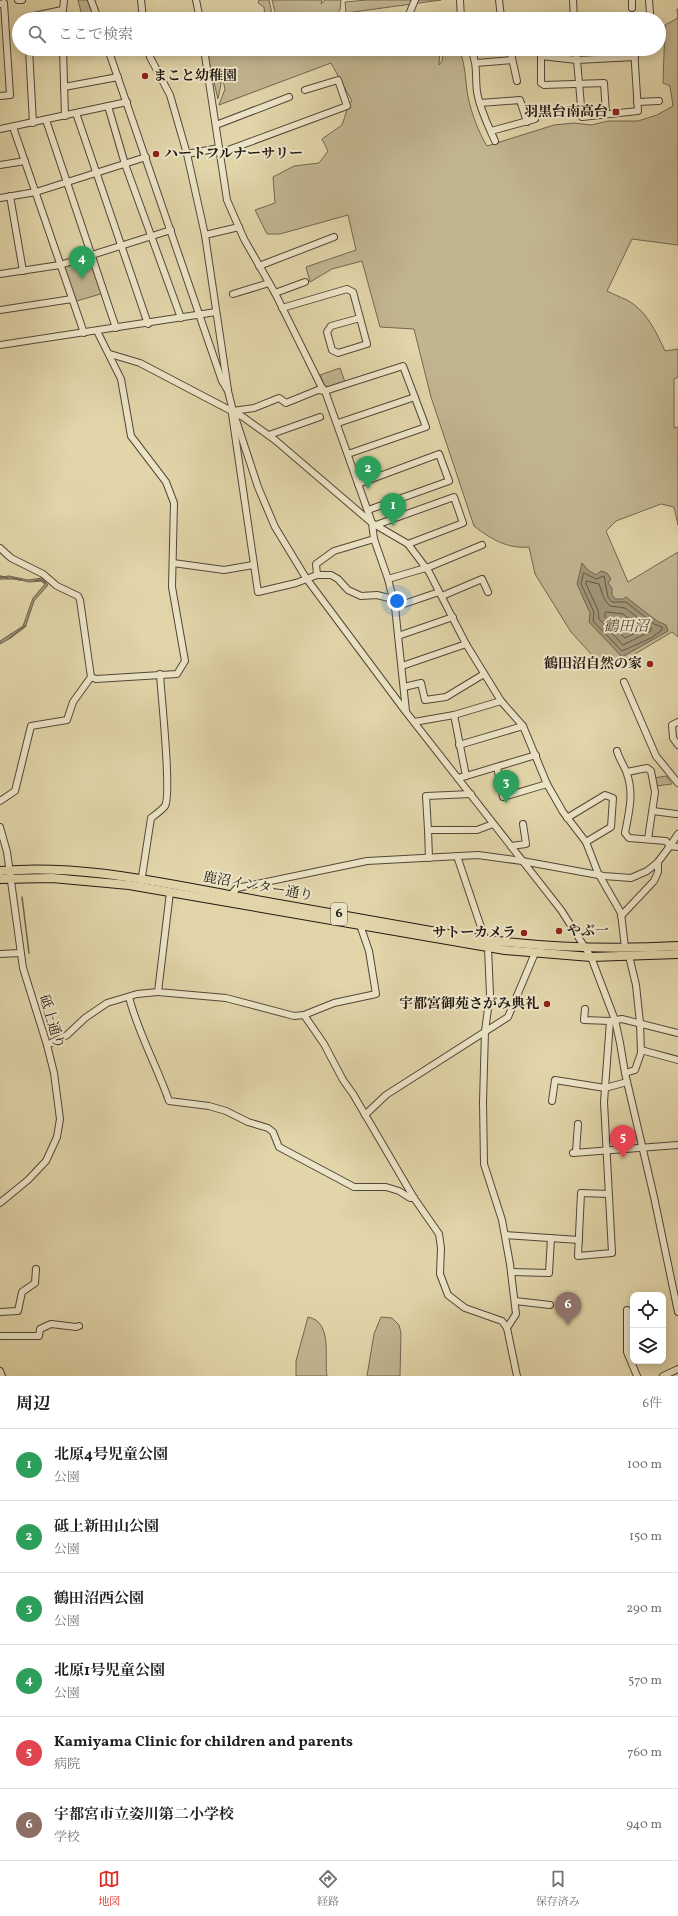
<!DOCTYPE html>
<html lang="ja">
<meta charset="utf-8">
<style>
:root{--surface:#fff;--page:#f6f6f6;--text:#202124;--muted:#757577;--line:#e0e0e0;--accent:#d93025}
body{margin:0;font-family:Vollkorn,"Noto Serif JP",serif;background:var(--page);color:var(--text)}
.controls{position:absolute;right:12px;bottom:12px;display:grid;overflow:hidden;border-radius:8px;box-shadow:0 2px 10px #0003}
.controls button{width:36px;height:36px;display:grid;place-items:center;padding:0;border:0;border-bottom:1px solid var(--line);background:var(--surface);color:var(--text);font:20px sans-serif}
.you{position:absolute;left:397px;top:601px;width:14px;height:14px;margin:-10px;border:3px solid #fff;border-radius:50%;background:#1a73e8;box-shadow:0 0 0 6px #1a73e833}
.badge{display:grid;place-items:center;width:26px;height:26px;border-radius:50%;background:var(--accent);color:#fff;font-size:13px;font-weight:700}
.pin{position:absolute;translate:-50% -33px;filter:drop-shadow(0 1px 2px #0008)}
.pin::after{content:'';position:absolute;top:21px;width:14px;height:12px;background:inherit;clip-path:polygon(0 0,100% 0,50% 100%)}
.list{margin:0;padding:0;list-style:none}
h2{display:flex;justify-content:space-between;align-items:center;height:52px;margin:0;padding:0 16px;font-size:17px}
h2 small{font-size:13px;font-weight:400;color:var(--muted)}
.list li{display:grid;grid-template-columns:26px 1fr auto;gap:12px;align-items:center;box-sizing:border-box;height:72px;padding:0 16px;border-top:1px solid var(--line)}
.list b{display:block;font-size:15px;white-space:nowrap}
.list p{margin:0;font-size:13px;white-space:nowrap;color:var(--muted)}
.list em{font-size:13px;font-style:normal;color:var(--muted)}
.icon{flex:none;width:22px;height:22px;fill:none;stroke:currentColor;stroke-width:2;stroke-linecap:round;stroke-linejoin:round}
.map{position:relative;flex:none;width:678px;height:1376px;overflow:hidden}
.search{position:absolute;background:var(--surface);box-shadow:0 2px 10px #0003;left:12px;right:12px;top:12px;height:44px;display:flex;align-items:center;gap:10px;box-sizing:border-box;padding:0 14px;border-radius:22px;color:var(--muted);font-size:15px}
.sheet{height:484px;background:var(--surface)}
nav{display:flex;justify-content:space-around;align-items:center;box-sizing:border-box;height:56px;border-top:1px solid var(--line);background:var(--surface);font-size:11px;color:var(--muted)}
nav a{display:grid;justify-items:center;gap:2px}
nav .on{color:var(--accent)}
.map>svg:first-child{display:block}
.green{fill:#c1b590;stroke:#726652}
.water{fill:#a09576;stroke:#6e634e}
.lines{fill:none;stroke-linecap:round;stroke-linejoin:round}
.shore{stroke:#625644;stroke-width:1}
.stream{stroke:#6e634e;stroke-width:1.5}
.minor-casing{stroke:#524738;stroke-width:8}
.major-casing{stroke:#231813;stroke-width:10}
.minor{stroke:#ece4c7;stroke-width:6}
.major{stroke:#e1d5a9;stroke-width:8}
.poi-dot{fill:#8f2418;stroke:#ece4c7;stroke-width:1.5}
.labels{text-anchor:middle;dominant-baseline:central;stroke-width:4;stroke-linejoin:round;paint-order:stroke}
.shield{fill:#ece4c7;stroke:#5f5549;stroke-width:1}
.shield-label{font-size:13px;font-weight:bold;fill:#231813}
.poi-label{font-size:14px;font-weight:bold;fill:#231813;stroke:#ece4c7;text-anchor:end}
.street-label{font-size:14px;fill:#231813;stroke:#ece4c7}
.water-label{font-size:15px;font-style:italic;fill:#554a3b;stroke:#ece4c7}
</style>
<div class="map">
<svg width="678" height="1376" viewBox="0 0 678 1376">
<rect width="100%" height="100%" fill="#e1d5a9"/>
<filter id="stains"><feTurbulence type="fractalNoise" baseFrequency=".005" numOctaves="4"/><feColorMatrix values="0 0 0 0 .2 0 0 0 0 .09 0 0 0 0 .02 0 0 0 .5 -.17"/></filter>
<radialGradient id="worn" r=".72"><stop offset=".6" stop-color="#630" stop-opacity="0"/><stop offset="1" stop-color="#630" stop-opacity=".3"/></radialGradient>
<g class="green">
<path d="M78,0h13l5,13 -14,3z"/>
<path d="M259,0h10l4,19h-8l-1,-12 -6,-4z"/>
<path d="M272,0h50l-1,4 4,-4h16l-1,10 -6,9h-57z"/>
<path d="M366,0h75l-95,13 -1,-11z"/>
<path d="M677,9h1v236l-46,-6 -25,52c6,3 13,6 20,9 20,11 29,32 38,51l13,-2v28l-4,2v49l4,-1v98l-4,-18 -13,-3 -45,17 -10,10 22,51 50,-30v85l-6,-5 -52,31 -17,4 -32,-35 -36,-58 -6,-27c-22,2 -38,-8 -55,-21l-43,-129 -17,-68 -34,-2 -18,-66 -30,8 -22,13 -4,-15 50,-17 -8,-35 -68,19h-13l-12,-24 20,-7 -2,-26 21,-11 25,-3 9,-12 -6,-12 20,-14 7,-21 3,-3 -21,-38 -112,42 6,-16 -5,-21 1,16 -3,15 -12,-50h122l2,2 22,-2h88l-1,16 3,-4 2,-12h15c7,16 6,32 9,48 4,18 10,34 19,49l67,-21 20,-2 17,2 17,-4h30l19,-6 16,-9 -3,-20 -7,-3 2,-58 13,-7z"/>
<path d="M92,256l12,37 -31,9 -13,-37z"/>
<path d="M340,368l5,14 -16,5 -4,-1 -5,-11z"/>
<path d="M666,776l6,8 -16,2 -2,-8z"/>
<path d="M308,1317c25,5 16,40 19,59h-31v-15z"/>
<path d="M381,1317l11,1 7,7 2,8 -1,43h-33l7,-42z"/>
</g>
<g class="water">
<path d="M582,563l6,7 8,5 5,-4 6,2 4,6 -3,4 4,5v7l3,4h8l3,-2 31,24 9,4 2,6 -46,26 -33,-35 1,-9 -13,-29z"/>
<path d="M9,576l19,4 14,-2 6,7 -14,16 -8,24 -17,14 -9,5v-3l23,-15 10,-28 12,-14 -4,-3 -12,1 -13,-3h-16v-2z"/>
</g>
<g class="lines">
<g class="shore">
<path d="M584,573l12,6 8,-3 4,21 4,5h14l28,22 8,3v3l-11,8 -29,13 -29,-30 1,-9 -13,-28z"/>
<path d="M587,581l12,3c3,8 4,16 11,22l15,2 26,20v3l-28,14 -24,-26 -1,-9 -12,-26z"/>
<path d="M607,612l16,2 18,14v2l-16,8 -20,-21v-4z"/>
</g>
<g class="stream">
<path d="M0,576l8,2"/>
<path d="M12,578l8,2"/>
<path d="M35,581l6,-1 4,3"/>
<path d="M10,638l16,-12"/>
<path d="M22,897l7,56"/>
</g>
<g class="minor-casing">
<g id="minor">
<path d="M18,0h4"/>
<path d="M91,0l7,19"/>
<path d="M141,0l2,19"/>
<path d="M196,0l4,19"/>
<path d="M460,0l1,19"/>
<path d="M499,0l2,17"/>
<path d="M573,0l1,19"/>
<path d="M632,0v8"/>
<path d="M649,0l1,13"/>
<path d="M0,4l4,-1 6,92 -10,1"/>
<path d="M28,19l1,-2 33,-7"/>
<path d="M62,19l2,-19"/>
<path d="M407,19l8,-19"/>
<path d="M29,49l4,74"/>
<path d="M63,49l2,67"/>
<path d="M108,49l114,332 6,10 5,20 25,76 17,40 31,51 100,134 155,198 30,47 24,63 5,23 5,30 29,124 24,115"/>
<path d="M148,49l2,8 20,38 17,59 18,81 23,155"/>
<path d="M204,49l23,151 17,39 31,54 46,93 4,5 78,-25 23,61 -78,27"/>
<path d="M471,49c7,17 4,26 6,43 3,18 11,33 18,49"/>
<path d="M510,49l7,32"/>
<path d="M576,49l6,68 56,-6 -4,-62"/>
<path d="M476,63l36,-3"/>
<path d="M64,87l54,-10"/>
<path d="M637,102l22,-1"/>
<path d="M480,103l40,-3 7,22"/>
<path d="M108,106l17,58 56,154"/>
<path d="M76,113l72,211"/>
<path d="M606,114l-2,-31 -60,2 -3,-2v-27l36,4 58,-3"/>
<path d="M46,120l70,208"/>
<path d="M216,125l73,-28"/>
<path d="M13,127l71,206"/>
<path d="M0,129l127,-27"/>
<path d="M491,131l44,-12"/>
<path d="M220,153l127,-47 -9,-26 -33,10"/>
<path d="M187,154l32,-6"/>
<path d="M0,165l25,-4"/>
<path d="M10,196l13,75"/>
<path d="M0,198l36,-6 110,-35"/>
<path d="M205,235l34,-8"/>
<path d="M259,266l75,-29"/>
<path d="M0,274l60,-9 111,-35"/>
<path d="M275,293l30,-11"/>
<path d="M233,294l36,-11"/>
<path d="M282,308l65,-19 6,3 14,52 -29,9 -6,-3 -5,-18 4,-6 29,-8"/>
<path d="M0,310l72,-11"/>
<path d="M0,345l216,-33"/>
<path d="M110,354l30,9 103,54 32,23 97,83 36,21 21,28 37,72 -64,22"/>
<path d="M233,411l21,-3 25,-10 7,5 32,-13 7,1 47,132 2,16 14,40 7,28 11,104"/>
<path d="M232,414l26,178 38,-9 21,-8 -1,-11 18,-13 40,-12"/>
<path d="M338,423l77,-26"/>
<path d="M269,435l51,-18"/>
<path d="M358,484l81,-30 10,27 -81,29"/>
<path d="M376,525l78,-28 9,26 -55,21"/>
<path d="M0,548l11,10 32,16 14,12 21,10 2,4 11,77 -18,25 -6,18 -36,6 -16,65 -15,10"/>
<path d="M173,563l51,7 29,-5"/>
<path d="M317,575h14l7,4 10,11 13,6 16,-1 16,4"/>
<path d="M388,579l41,-12 53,-22"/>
<path d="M442,596l40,-17 6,13"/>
<path d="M395,607l44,-15"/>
<path d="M398,636l55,-19"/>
<path d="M466,644l35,57 22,25 24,58 16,28 23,30 12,31 23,40 4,35"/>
<path d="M91,677l5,2 81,-5 8,-13 -13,-74 2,-84 -8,-21 -35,-46 -10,-57 -24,-48"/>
<path d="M624,682l32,74 22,27"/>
<path d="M404,687l17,-4 4,17 21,-3 38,-23"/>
<path d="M414,722l40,-7"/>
<path d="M678,722l-6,3 1,13 5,7"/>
<path d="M459,745l64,-19"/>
<path d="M617,751c2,8 8,16 10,23 7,20 2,38 -2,59l4,5 37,3 4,5 8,-12"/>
<path d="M497,767l6,30 44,-13"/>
<path d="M627,772l20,-4 4,3 4,21 -7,47"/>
<path d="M466,776l70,-21"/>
<path d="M458,778l8,-2 -12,-61 47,-14"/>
<path d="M471,794l-45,2 2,34h49l16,-6"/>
<path d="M653,811l23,3"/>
<path d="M567,818l38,-23 8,3 -2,29 -25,15"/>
<path d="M0,827l7,25 16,116 24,77 7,28 6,46 -3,18 -11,24 -18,19 -28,23"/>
<path d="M428,830l1,28"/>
<path d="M511,846l15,-2 -3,-20"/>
<path d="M457,856l31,92 2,46 -5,37 -2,71 1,62 18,56 8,44 6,50 -9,14"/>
<path d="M141,883l10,-65c4,-3 11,-8 14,-12 7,-12 -4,-112 -5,-132"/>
<path d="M170,892l-12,100 68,6 68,18 10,-1 20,29 19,36 10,14 61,104 25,36 2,14 -1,26 8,21 17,13 37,13 5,7 10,48"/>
<path d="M229,897l8,-9 130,-27 111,-6 44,6 82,15 27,2 16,-7 11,-9 12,-16 8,1"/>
<path d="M621,916l33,-35 4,-9v-10"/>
<path d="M0,954l20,-1"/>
<path d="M129,997c9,36 28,69 40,104l40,5 17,5 22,11 20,6 5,4 6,15 75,40h32l13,4 11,7h4"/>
<path d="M585,1009l-1,11 26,1 12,-2 56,14"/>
<path d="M304,1015l30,-12 42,-9 -7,-43 -10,-29"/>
<path d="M47,1045l20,-10 18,-17 22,-15 30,-9 21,-2"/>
<path d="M641,1050l37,10"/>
<path d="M625,1073l10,-3 6,-17 -1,-30 -4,-38 -7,-29"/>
<path d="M552,1101l3,-21 50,8 22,-6"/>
<path d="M365,1115l21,-20 122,-78 27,-64"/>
<path d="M576,1152l2,-28"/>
<path d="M573,1153l105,-8"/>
<path d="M608,1194l-27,-1 -3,63 34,-3 -8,-151 6,-81"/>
<path d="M505,1235l74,5"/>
<path d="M511,1272l38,1 2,-35"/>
<path d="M515,1301l35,4"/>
<path d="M627,1310v42l10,24"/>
<path d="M0,1312l18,-1 4,-19 13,-9 1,-14"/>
<path d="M0,1336h39l1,-7 11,-5 25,3 3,-1"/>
<path d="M0,1371l2,5"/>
<path d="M663,1376l15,-7"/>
</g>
</g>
<g class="major-casing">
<g id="major">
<path d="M0,871c76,-7 154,10 229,24 76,14 153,27 230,41 73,11 145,14 219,10"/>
<path d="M0,879l52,-1 77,7 376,65 86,7 87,-3"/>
</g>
</g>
<use href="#minor" class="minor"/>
<use href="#major" class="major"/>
</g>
<g class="poi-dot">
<circle cx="145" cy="76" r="4"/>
<rect x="612" y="108" width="8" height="8" rx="2"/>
<circle cx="156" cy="154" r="4"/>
<circle cx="650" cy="664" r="4"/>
<circle cx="559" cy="931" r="4"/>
<circle cx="524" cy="933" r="4"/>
<circle cx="547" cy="1004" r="4"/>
</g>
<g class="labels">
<rect class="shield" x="331" y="903" width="16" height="22" rx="3"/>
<g class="shield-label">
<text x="339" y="914">6</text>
</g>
<g class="poi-label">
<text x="153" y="76" text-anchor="start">まこと幼稚園</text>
<text x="608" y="112">羽黒台南高台</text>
<text x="164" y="154" text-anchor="start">ハートフルナーサリー</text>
<text x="642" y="664">鶴田沼自然の家</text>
<text x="567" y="931" text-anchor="start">やぶ一</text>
<text x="516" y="933">サトーカメラ</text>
<text x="539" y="1004">宇都宮御苑さがみ典礼</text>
</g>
<g class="street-label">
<text transform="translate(258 887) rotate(10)">鹿沼インター通り</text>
<text transform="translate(51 1022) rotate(73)">砥上通り</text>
</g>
<g class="water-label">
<text x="626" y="627">鶴田沼</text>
</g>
</g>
<rect width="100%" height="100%" filter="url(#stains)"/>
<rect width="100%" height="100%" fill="url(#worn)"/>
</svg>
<div class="controls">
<button><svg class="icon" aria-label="locate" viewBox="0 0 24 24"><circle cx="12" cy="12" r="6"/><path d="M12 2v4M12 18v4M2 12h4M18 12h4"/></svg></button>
<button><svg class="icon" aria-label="layers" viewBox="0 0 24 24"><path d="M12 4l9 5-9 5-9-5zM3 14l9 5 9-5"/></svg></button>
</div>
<div class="you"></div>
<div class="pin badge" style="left:393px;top:526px;background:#2e9e5b">1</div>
<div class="pin badge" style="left:368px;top:489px;background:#2e9e5b">2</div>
<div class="pin badge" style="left:506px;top:803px;background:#2e9e5b">3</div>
<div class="pin badge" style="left:82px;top:279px;background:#2e9e5b">4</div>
<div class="pin badge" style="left:623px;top:1158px;background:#e0444e">5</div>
<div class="pin badge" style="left:568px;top:1325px;background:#8d6e63">6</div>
<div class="search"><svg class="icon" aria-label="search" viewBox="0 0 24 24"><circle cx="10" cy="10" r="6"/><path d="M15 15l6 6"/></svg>ここで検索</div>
</div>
<section class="sheet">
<h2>周辺<small>6件</small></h2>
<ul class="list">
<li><span class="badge" style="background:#2e9e5b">1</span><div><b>北原4号児童公園</b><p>公園</p></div><em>100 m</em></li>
<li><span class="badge" style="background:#2e9e5b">2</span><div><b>砥上新田山公園</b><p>公園</p></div><em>150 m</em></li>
<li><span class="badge" style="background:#2e9e5b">3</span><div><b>鶴田沼西公園</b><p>公園</p></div><em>290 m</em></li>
<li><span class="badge" style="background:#2e9e5b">4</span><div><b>北原1号児童公園</b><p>公園</p></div><em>570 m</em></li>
<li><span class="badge" style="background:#e0444e">5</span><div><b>Kamiyama Clinic for children and parents</b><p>病院</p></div><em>760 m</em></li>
<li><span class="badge" style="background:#8d6e63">6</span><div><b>宇都宮市立姿川第二小学校</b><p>学校</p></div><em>940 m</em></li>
</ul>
</section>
<nav>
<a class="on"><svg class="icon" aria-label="map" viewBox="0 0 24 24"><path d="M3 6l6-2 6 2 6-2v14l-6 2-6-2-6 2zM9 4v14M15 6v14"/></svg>地図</a>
<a><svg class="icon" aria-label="directions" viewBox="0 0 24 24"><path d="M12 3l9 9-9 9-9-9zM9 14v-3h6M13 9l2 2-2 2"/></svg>経路</a>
<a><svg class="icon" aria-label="saved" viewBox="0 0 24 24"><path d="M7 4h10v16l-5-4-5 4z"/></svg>保存済み</a>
</nav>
